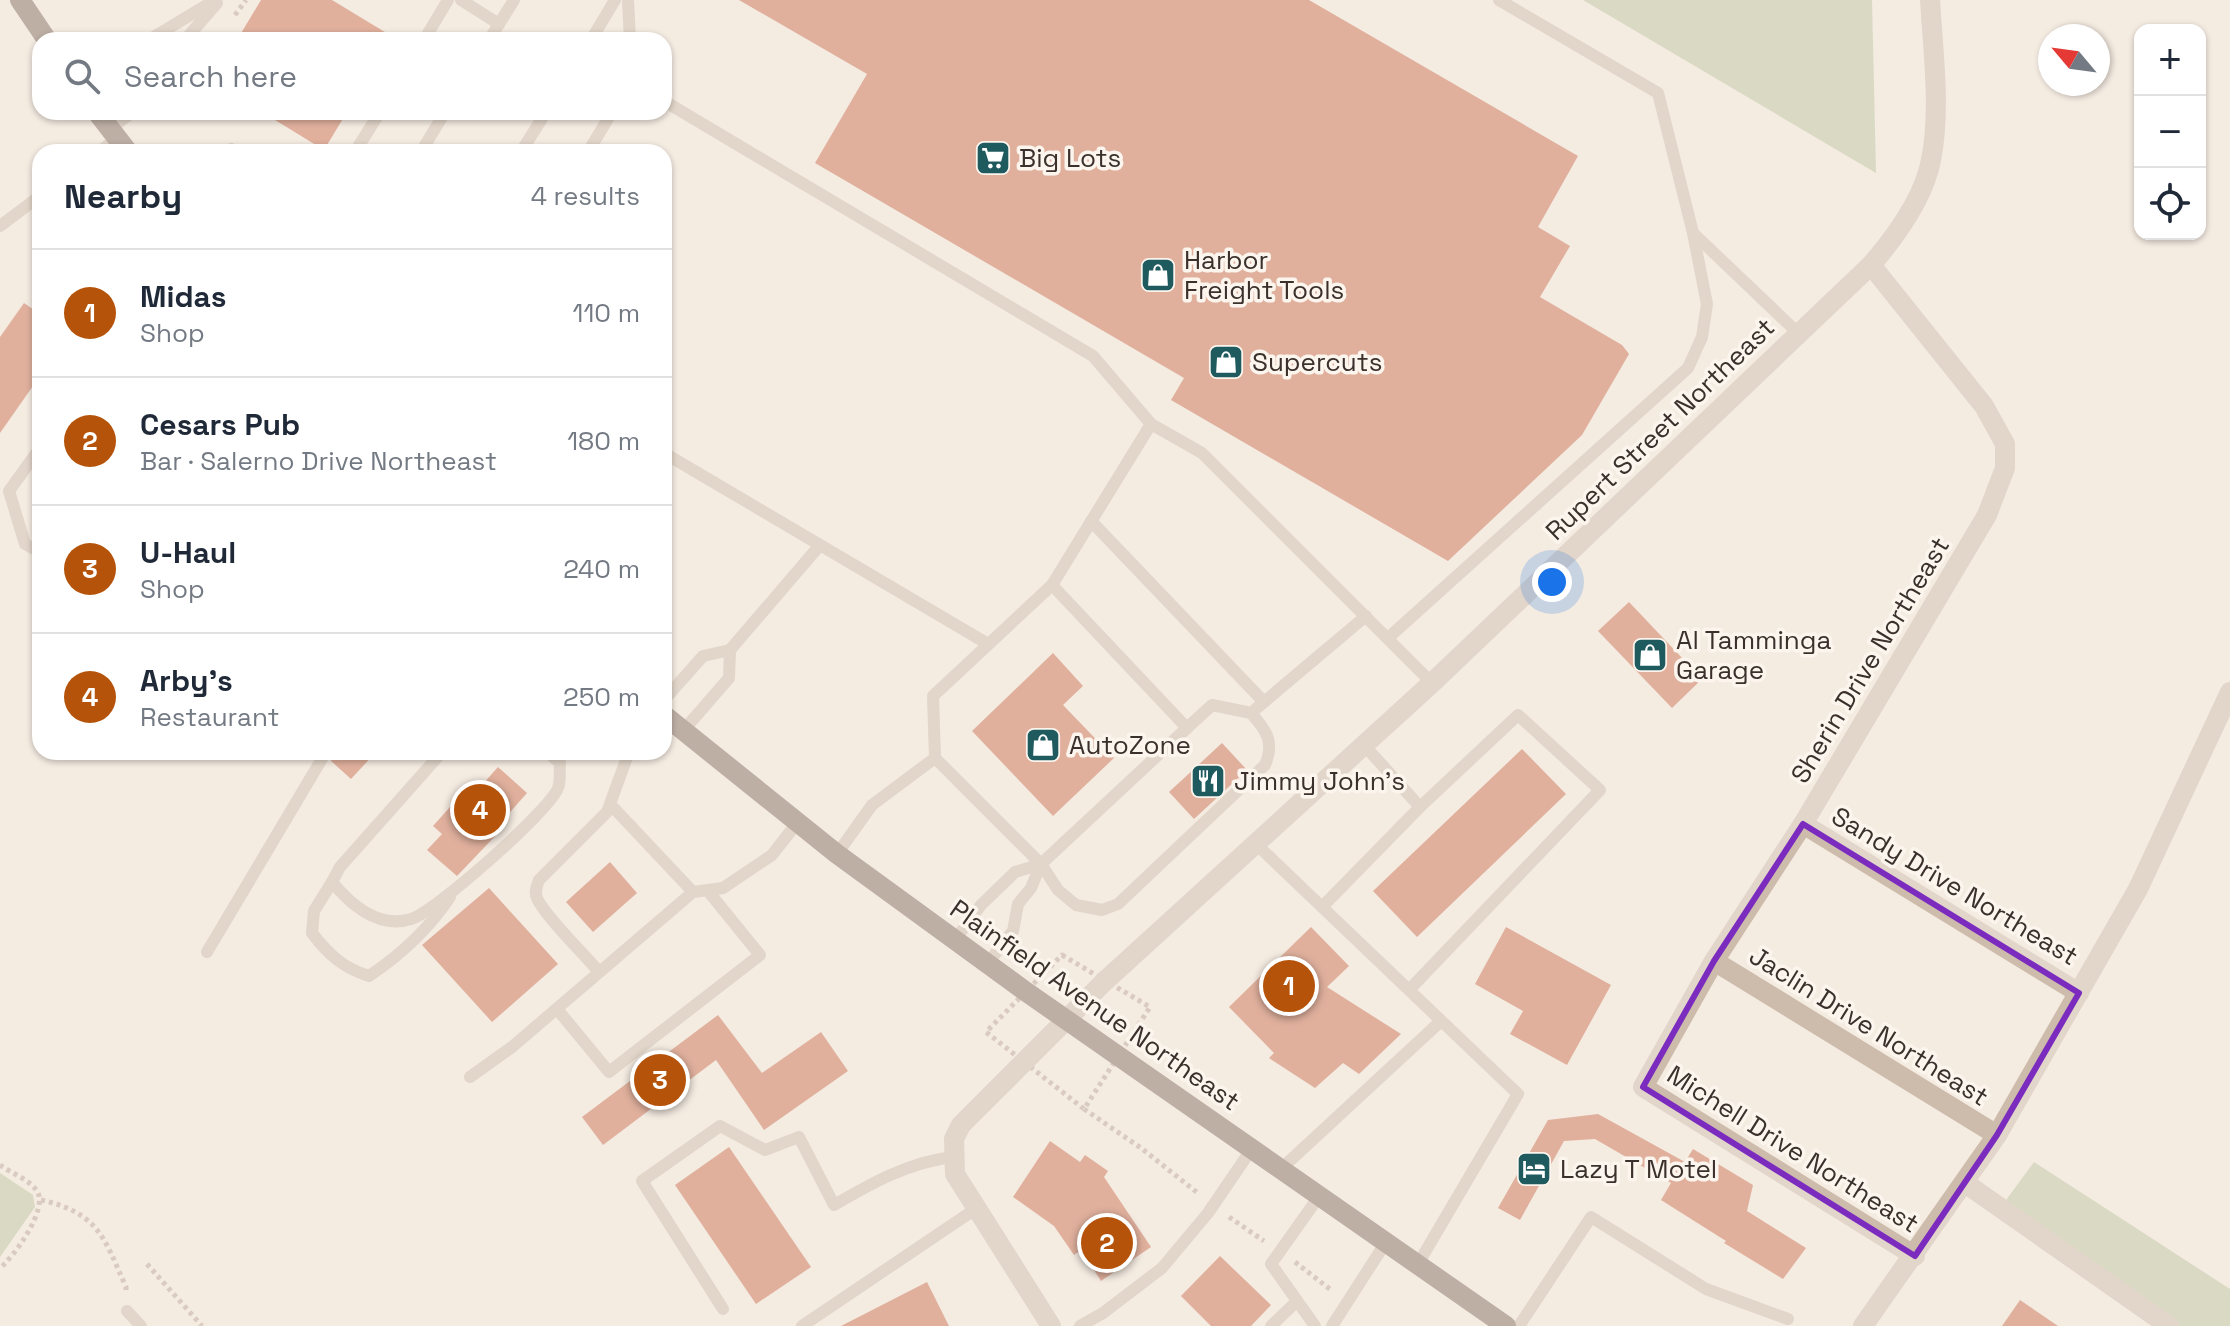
<!DOCTYPE html>
<meta charset="utf-8">
<style>
:root{--surface:#fff;--page:#f2f2f3;--text:#1f2937;--muted:#747a83;--line:#e0e1e3;--accent:#b45309}
body{margin:0;font-family:"Space Grotesk",sans-serif;background:var(--page);color:var(--text)}
.controls{position:absolute;right:24px;top:24px;display:grid;overflow:hidden;border-radius:16px;box-shadow:0 2px 6px #0004}
.controls button{width:72px;height:72px;display:grid;place-items:center;padding:0;border:0;border-bottom:2px solid var(--line);background:var(--surface);color:var(--text);font:40px sans-serif}
.compass{position:absolute;left:2038px;top:24px;width:72px;height:72px;border-radius:50%;background:var(--surface);box-shadow:0 2px 6px #0004;rotate:299deg}
.you{position:absolute;left:1552px;top:582px;width:28px;height:28px;margin:-20px;border:6px solid #fff;border-radius:50%;background:#1a73e8;box-shadow:0 0 0 12px #1a73e833}
.badge{display:grid;place-items:center;width:52px;height:52px;border-radius:50%;background:var(--accent);color:#fff;font-size:26px;font-weight:700}
.pin{position:absolute;translate:-50% -50%;border:4px solid #fff;box-shadow:0 2px 8px #0006}
.list{margin:0;padding:0;list-style:none}
h2{display:flex;justify-content:space-between;align-items:center;height:104px;margin:0;padding:0 32px;font-size:34px}
h2 small{font-size:26px;font-weight:400;color:var(--muted)}
.list li{display:grid;grid-template-columns:52px 1fr auto;gap:24px;align-items:center;box-sizing:border-box;height:128px;padding:0 32px;border-top:2px solid var(--line)}
.list b{display:block;font-size:30px;white-space:nowrap}
.list p{margin:0;font-size:26px;white-space:nowrap;color:var(--muted)}
.list em{font-size:26px;font-style:normal;color:var(--muted)}
.icon{flex:none;width:44px;height:44px;fill:none;stroke:currentColor;stroke-width:2;stroke-linecap:round;stroke-linejoin:round}
.map{position:relative;flex:none;width:2230px;height:1326px;overflow:hidden}
.search{position:absolute;background:var(--surface);box-shadow:0 2px 6px #0004;left:32px;top:32px;width:640px;height:88px;display:flex;align-items:center;gap:20px;box-sizing:border-box;padding:0 28px;border-radius:24px;color:var(--muted);font-size:30px}
.panel{position:absolute;background:var(--surface);box-shadow:0 2px 6px #0004;left:32px;top:144px;width:640px;height:616px;border-radius:24px}
.map>svg:first-child{display:block}
.green{fill:#b8c4a0}
.building{fill:#c8694b}
.lines{fill:none;stroke-linecap:round;stroke-linejoin:round}
.path{stroke:#b9a596;stroke-width:5;stroke-dasharray:4 4;stroke-linecap:butt}
.lane{stroke:#cdbbac;stroke-width:12}
.street{stroke:#cdbbac;stroke-width:20}
.primary{stroke:#7d675c;stroke-width:20}
.marked{fill:none;stroke:#7b2cbf;stroke-width:6;stroke-linejoin:round}
.labels{text-anchor:middle;dominant-baseline:central;stroke-width:7;stroke-linejoin:round;paint-order:stroke}
.poi-label{font-size:26px;fill:#3b302b;stroke:#fbf5ee;text-anchor:start}
.street-label{font-size:26px;fill:#3b302b;stroke:#fbf5ee}
</style>
<div class="map">
<svg width="2230" height="1326" viewBox="0 0 2230 1326">
<rect width="100%" height="100%" fill="#f4ebe1"/>
<g class="green">
<path d="M1583,0h289l4,173z"/>
<path d="M2034,1162l196,127v37h-61l-168,-119z"/>
<path d="M0,1173l33,22 2,12 -35,50z"/>
</g>
<g class="building">
<path d="M261,0h71l66,40h-161z"/>
<path d="M739,0h570l269,156 -40,71 32,19 -30,51 82,48 7,9 -47,81 -134,126 -277,-161 13,-22 -369,-215 52,-89z"/>
<path d="M262,112h85l-23,38z"/>
<path d="M24,303l16,11v62l-40,57v-96z"/>
<path d="M1629,602l73,77 -30,29 -74,-77z"/>
<path d="M1053,653l30,33 -20,19 51,53 -61,58 -81,-85z"/>
<path d="M1222,743l25,27 -53,49 -25,-27z"/>
<path d="M1522,749l44,45 -149,143 -44,-46z"/>
<path d="M335,752h41l-25,27 -20,-18z"/>
<path d="M498,767l29,26 -31,35 4,3 -43,45 -30,-26 15,-16 -9,-8 34,-38 7,6z"/>
<path d="M610,862l27,31 -44,39 -27,-30z"/>
<path d="M489,888l69,76 -66,58 -70,-77z"/>
<path d="M1311,927l38,39 -22,21 74,47 -42,40 -16,-11 -28,25 -46,-30 5,-5 -45,-46z"/>
<path d="M1506,927l105,58 -44,80 -57,-31 13,-23 -48,-27z"/>
<path d="M718,1015l44,58 59,-41 27,39 -84,59 -48,-70 -113,85 -21,-28z"/>
<path d="M1598,1114l87,48 8,-13 60,36 -6,26 59,37 -23,31 -59,-36 2,-2 -65,-41 10,-17 -76,-44 -31,2 -44,79 -22,-12 50,-88z"/>
<path d="M1050,1141l30,21 5,-7 23,16 -4,6 47,70 -50,34 -20,-31 -7,5 -20,-29 -41,-29z"/>
<path d="M729,1147l82,120 -55,37 -81,-119z"/>
<path d="M1220,1256l51,49 -20,21h-40l-30,-30z"/>
<path d="M927,1282l22,44h-108z"/>
<path d="M2020,1300l38,26h-56z"/>
</g>
<g class="lines">
<g class="path">
<path d="M235,15l11,-15"/>
<path d="M1062,955l88,52 -66,102 -98,-77z"/>
<path d="M1084,1109l57,39 58,46"/>
<path d="M0,1165c11,8 30,15 37,26 12,17 -23,66 -37,77"/>
<path d="M41,1200c58,13 63,38 85,87v5"/>
<path d="M1229,1217l35,24"/>
<path d="M1295,1262l36,28"/>
<path d="M147,1264l55,62"/>
</g>
<g class="lane">
<path d="M461,0l38,24"/>
<path d="M628,0l2,40"/>
<path d="M149,40l66,-40"/>
<path d="M185,40l32,-37"/>
<path d="M424,40l24,-40"/>
<path d="M489,40l25,-40"/>
<path d="M591,40l24,-40"/>
<path d="M664,101l429,255 58,68 51,29 230,230"/>
<path d="M110,129l23,-17"/>
<path d="M99,152l18,-14"/>
<path d="M228,152l3,-3 4,3"/>
<path d="M355,152l25,-40"/>
<path d="M421,152l24,-40"/>
<path d="M521,152l25,-40"/>
<path d="M588,152l24,-40"/>
<path d="M0,226l40,-30"/>
<path d="M1693,233l105,100"/>
<path d="M40,448l-31,43 16,53 15,8"/>
<path d="M664,453l324,191"/>
<path d="M1091,521l173,181"/>
<path d="M1052,585l99,-161"/>
<path d="M1388,638l300,-270 14,-31 5,-33 -14,-71 -35,-140 -159,-93"/>
<path d="M664,700l39,-44 27,-6 90,-105"/>
<path d="M1187,728l25,-23 39,8 115,-97"/>
<path d="M683,731l46,-53 1,-28"/>
<path d="M1364,745l56,62 -98,100 196,187 -100,170"/>
<path d="M442,752l-102,115 -8,15c19,23 47,47 79,37 24,-7 139,-109 147,-131 3,-7 1,-18 2,-25l-13,-11"/>
<path d="M611,805l82,87"/>
<path d="M1256,844l66,63"/>
<path d="M837,854l35,-49 63,-47"/>
<path d="M332,882l-18,29 -2,22c16,21 31,35 57,43 33,-22 59,-46 81,-79"/>
<path d="M955,940l26,-35 34,-33 26,-8"/>
<path d="M207,952l119,-200"/>
<path d="M988,963l25,-32 5,-27 13,-16 10,-24 146,-136 -135,-143 -119,111 2,62 106,106 17,26 18,15 26,5 16,-6 147,-139c10,-23 1,-35 -14,-52"/>
<path d="M599,972c-13,-16 -56,-58 -62,-74 -3,-6 0,-12 2,-18l68,-68 22,-60"/>
<path d="M1410,989l190,-199 -82,-75 -98,92"/>
<path d="M557,1009l52,63 151,-117 -52,-64"/>
<path d="M470,1077l42,-30 181,-155 30,-4 49,-33 25,-32"/>
<path d="M1282,1168l159,-147"/>
<path d="M723,1309l-81,-128 78,-55 45,24 34,-13 35,68c38,-22 75,-43 119,-48"/>
<path d="M127,1311l14,15"/>
<path d="M802,1326l175,-118"/>
<path d="M1080,1326l23,-13 59,-45 46,-55 45,-66"/>
<path d="M1271,1326l26,-25"/>
<path d="M1315,1326l-44,-62 49,-69"/>
<path d="M1332,1326l54,-84"/>
<path d="M1519,1326l72,-109 115,72 82,30"/>
</g>
<g class="street">
<path d="M1871,265l113,141 21,38v24l-18,47 -184,309 -89,137 -71,126 272,169"/>
<path d="M1803,824l276,169"/>
<path d="M1714,961l283,174"/>
<path d="M1965,1183l204,143"/>
<path d="M1051,1326l-96,-152 -1,-35 7,-14 144,-144 327,-298 439,-418c25,-29 53,-67 60,-105 10,-49 2,-110 -1,-160"/>
<path d="M1863,1326l134,-191 141,-246 92,-197"/>
</g>
<g class="primary">
<path d="M20,0l27,40"/>
<path d="M97,112l31,40"/>
<path d="M664,715l173,139 188,137 481,335"/>
</g>
</g>
<path d="M0 0H2230V1326H0ZM1803,824l276,169 -82,142 -82,121 -272,-169 71,-126z" fill="#f4ebe1" fill-opacity=".55" fill-rule="evenodd"/>
<path class="marked" d="M1803,824l276,169 -82,142 -82,121 -272,-169 71,-126z"/>
<defs>
<g id="supermarket-square" transform="scale(1.8)"><rect x="-9" y="-9" width="18" height="18" rx="4" fill="#1f5a5e" stroke="#fbf5ee"/><path d="M-6-5.5h2.5l.6 2H6L4.5 2H-2.5L-4.4-4H-6ZM-1.5 3.2a1.3 1.3 0 1 0 .1 0ZM3 3.2a1.3 1.3 0 1 0 .1 0Z" fill="#fff"/></g>
<g id="shop-square" transform="scale(1.8)"><rect x="-9" y="-9" width="18" height="18" rx="4" fill="#1f5a5e" stroke="#fbf5ee"/><path d="M-5-2.5h2.3a2.7 3.5 0 0 1 5.4 0H5L5.5 6h-11ZM-1.5-2.5h3a1.5 2.3 0 0 0-3 0Z" fill="#fff"/></g>
<g id="restaurant-square" transform="scale(1.8)"><rect x="-9" y="-9" width="18" height="18" rx="4" fill="#1f5a5e" stroke="#fbf5ee"/><path d="M-5-6h1v4h1v-4h1v4h1v-4h1v5L-1.5 .5V6h-2V.5L-5-1ZM5-6V6H3V1.5H1.5Q1.5-4 5-6Z" fill="#fff"/></g>
<g id="hotel-square" transform="scale(1.8)"><rect x="-9" y="-9" width="18" height="18" rx="4" fill="#1f5a5e" stroke="#fbf5ee"/><path d="M-6-4.5h1.5V1H6V5H4.5V3h-9V5H-6ZM-4 0a1.8 1.8 0 1 1 3.6 0ZM.5 0V-2.5h3Q6-2.5 6 0Z" fill="#fff"/></g>
</defs>
<g fill-rule="evenodd">
<use href="#supermarket-square" x="993" y="158"/>
<use href="#shop-square" x="1158" y="275"/>
<use href="#shop-square" x="1226" y="362"/>
<use href="#shop-square" x="1650" y="655"/>
<use href="#shop-square" x="1043" y="745"/>
<use href="#restaurant-square" x="1208" y="781"/>
<use href="#hotel-square" x="1534" y="1169"/>
</g>
<g class="labels">
<g class="poi-label">
<text x="1019" y="158">Big Lots</text>
<text x="1184" y="260">Harbor<tspan x="1184" dy="30">Freight Tools</tspan></text>
<text x="1252" y="362">Supercuts</text>
<text x="1676" y="640">Al Tamminga<tspan x="1676" dy="30">Garage</tspan></text>
<text x="1069" y="745">AutoZone</text>
<text x="1234" y="781">Jimmy John's</text>
<text x="1560" y="1169">Lazy T Motel</text>
</g>
<g class="street-label">
<text transform="translate(1660 429) rotate(-44)">Rupert Street Northeast</text>
<text transform="translate(1870 660) rotate(-59)">Sherin Drive Northeast</text>
<text transform="translate(1955 886) rotate(31)">Sandy Drive Northeast</text>
<text transform="translate(1095 1005) rotate(35)">Plainfield Avenue Northeast</text>
<text transform="translate(1869 1026) rotate(32)">Jaclin Drive Northeast</text>
<text transform="translate(1793 1149) rotate(32)">Michell Drive Northeast</text>
</g>
</g>
</svg>
<div class="controls">
<button>+</button>
<button>−</button>
<button><svg class="icon" aria-label="locate" viewBox="0 0 24 24"><circle cx="12" cy="12" r="6"/><path d="M12 2v4M12 18v4M2 12h4M18 12h4"/></svg></button>
</div>
<svg class="compass" viewBox="-18 -18 36 36"><path d="M0-13l5 13h-10z" fill="#e53935"/><path d="M0 13l5-13h-10z" fill="#747a83"/></svg>
<div class="you"></div>
<div class="pin badge" style="left:1289px;top:986px">1</div>
<div class="pin badge" style="left:1107px;top:1243px">2</div>
<div class="pin badge" style="left:660px;top:1080px">3</div>
<div class="pin badge" style="left:480px;top:810px">4</div>
<div class="search"><svg class="icon" aria-label="search" viewBox="0 0 24 24"><circle cx="10" cy="10" r="6"/><path d="M15 15l6 6"/></svg>Search here</div>
<section class="panel">
<h2>Nearby<small>4 results</small></h2>
<ul class="list">
<li><span class="badge">1</span><div><b>Midas</b><p>Shop</p></div><em>110 m</em></li>
<li><span class="badge">2</span><div><b>Cesars Pub</b><p>Bar · Salerno Drive Northeast</p></div><em>180 m</em></li>
<li><span class="badge">3</span><div><b>U-Haul</b><p>Shop</p></div><em>240 m</em></li>
<li><span class="badge">4</span><div><b>Arby's</b><p>Restaurant</p></div><em>250 m</em></li>
</ul>
</section>
</div>
